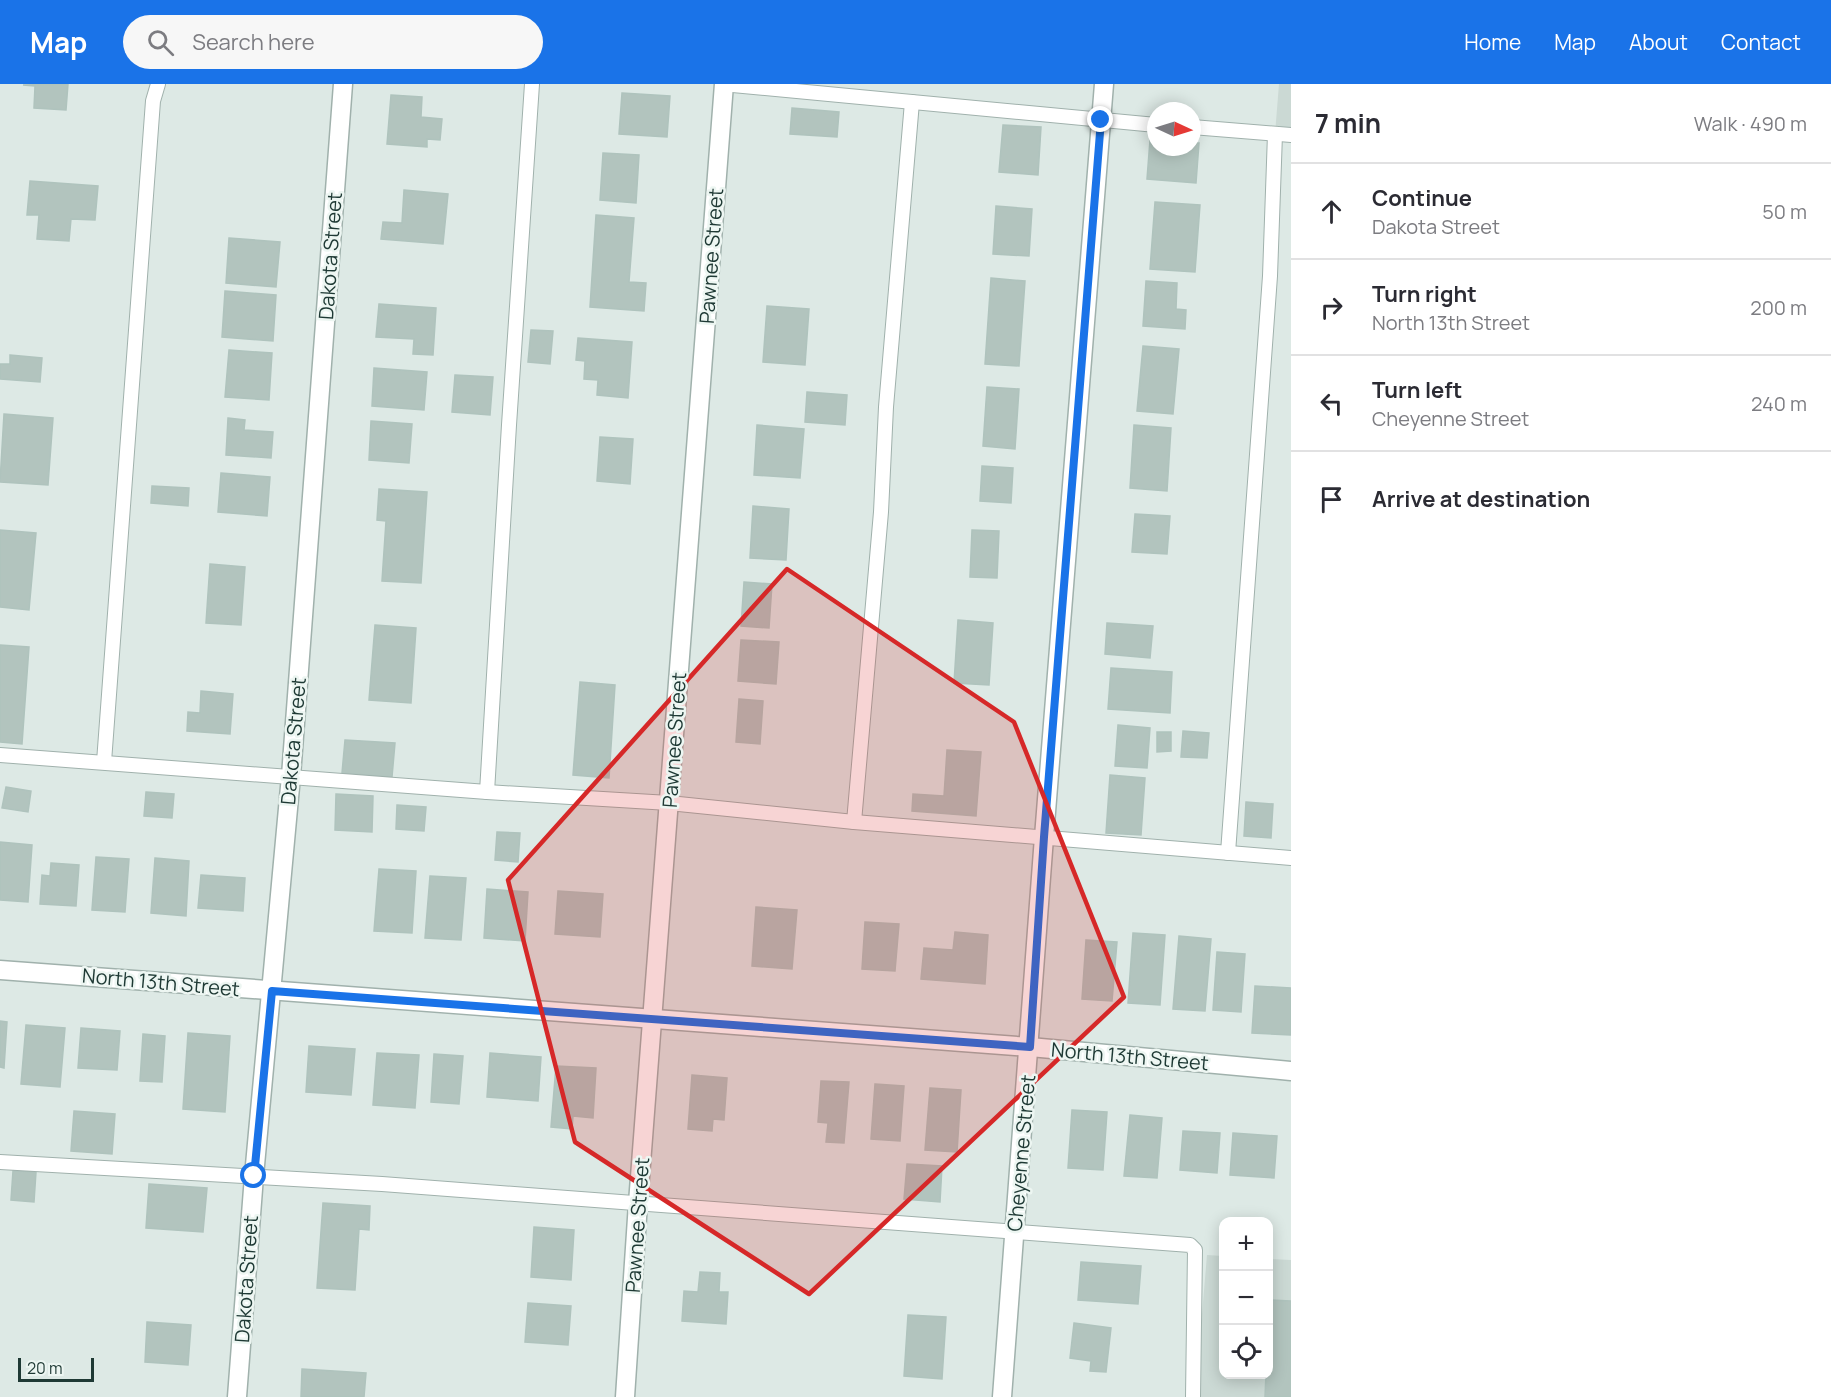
<!DOCTYPE html>
<meta charset="utf-8">
<style>
:root{--surface:#fff;--page:#f7f7f7;--text:#2b2b33;--muted:#7c7c81;--line:#e1e1e2;--accent:#1a73e8}
body{margin:0;font-family:Manrope,sans-serif;background:var(--page);color:var(--text)}
.controls{position:absolute;right:18px;bottom:18px;display:grid;overflow:hidden;border-radius:12px;box-shadow:0 3px 15px #0003}
.controls button{width:54px;height:54px;display:grid;place-items:center;padding:0;border:0;border-bottom:2px solid var(--line);background:var(--surface);color:var(--text);font:30px sans-serif}
.compass{position:absolute;left:1147px;top:18px;width:54px;height:54px;border-radius:50%;background:var(--surface);box-shadow:0 3px 15px #0003;rotate:94deg}
.scale{position:absolute;left:18px;bottom:15px;width:76px;box-sizing:border-box;padding-left:6px;border:3px solid #1e3934;border-top:0;font-size:16px;line-height:21px;white-space:nowrap;color:#1e3934;-webkit-text-stroke:4px #edf6f2;paint-order:stroke}
.stop{position:absolute;width:18px;height:18px;margin:-14px;border:4px solid #1a73e8;border-radius:50%;background:#fff}
.stop.end{background:#1a73e8;border-color:#fff;box-shadow:0 2px 6px #0008}
.list{margin:0;padding:0;list-style:none}
h2{display:flex;justify-content:space-between;align-items:center;height:78px;margin:0;padding:0 24px;font-size:26px}
h2 small{font-size:20px;font-weight:400;color:var(--muted)}
.list li{display:grid;grid-template-columns:39px 1fr auto;gap:18px;align-items:center;box-sizing:border-box;height:96px;padding:0 24px;border-top:2px solid var(--line)}
.list b{display:block;font-size:22px;white-space:nowrap}
.list p{margin:0;font-size:20px;white-space:nowrap;color:var(--muted)}
.list em{font-size:20px;font-style:normal;color:var(--muted)}
.icon{flex:none;width:33px;height:33px;fill:none;stroke:currentColor;stroke-width:2;stroke-linecap:round;stroke-linejoin:round}
.map{position:relative;flex:none;width:1291px;height:1313px;overflow:hidden}
header{display:flex;align-items:center;gap:36px;box-sizing:border-box;height:84px;padding:0 30px;background:var(--accent);color:#fff}
header strong{font-size:28px}
nav{display:flex;gap:33px;margin-inline-start:auto;font-size:21px}
.search{width:420px;height:54px;background:var(--page);display:flex;align-items:center;gap:15px;box-sizing:border-box;padding:0 21px;border-radius:33px;color:var(--muted);font-size:22px}
main{display:flex}
aside{flex:1;background:var(--surface)}
.map>svg:first-child{display:block}
.built{fill:#cbd9d4}
.building{fill:#b2c4be;stroke:#afc3bd;stroke-width:1.5}
.lines{fill:none;stroke-linecap:round;stroke-linejoin:round}
.lane-casing{stroke:#a0b1ac;stroke-width:16}
.street-casing{stroke:#a0b1ac;stroke-width:21}
.lane{stroke:#fff;stroke-width:14}
.street{stroke:#fff;stroke-width:18}
.route{stroke:#1a73e8;stroke-width:8}
.marked{fill:#d62828;fill-opacity:0.2;stroke:#d62828;stroke-width:4.5;stroke-linejoin:round}
.labels{text-anchor:middle;dominant-baseline:central;stroke-width:5;stroke-linejoin:round;paint-order:stroke}
.street-label{font-size:20px;fill:#1e3934;stroke:#edf6f2}
</style>
<header>
<strong>Map</strong>
<div class="search"><svg class="icon" aria-label="search" viewBox="0 0 24 24"><circle cx="10" cy="10" r="6"/><path d="M15 15l6 6"/></svg>Search here</div>
<nav><a>Home</a><a>Map</a><a>About</a><a>Contact</a></nav>
</header>
<main>
<div class="map">
<svg width="1291" height="1313" viewBox="0 0 1291 1313">
<rect width="100%" height="100%" fill="#dde9e5"/>
<g class="built">
<path d="M1279,0h12v51l-16,-1z"/>
<path d="M1207,1171l16,1 1,118h44l1,-115 22,1v137h-96z"/>
</g>
<g class="building">
<path d="M68,0l-2,26 -32,-2 1,-22 -12,-1z"/>
<path d="M622,9l48,3 -3,41 -48,-3z"/>
<path d="M391,11l31,2 -1,20 21,2 -2,21 -13,-1v8l-40,-3z"/>
<path d="M792,24l47,4 -2,25 -47,-3z"/>
<path d="M1003,41l38,2 -3,48 -39,-3z"/>
<path d="M1150,56h6v7h36v-4h7l-3,40 -49,-4z"/>
<path d="M603,69l36,2 -3,48 -36,-3z"/>
<path d="M30,97l68,5 -3,34 -24,-1 -2,22 -32,-2 2,-24h-12z"/>
<path d="M404,106l44,4 -5,50 -62,-5 2,-17 19,1z"/>
<path d="M1155,118l45,3 -5,67 -45,-3z"/>
<path d="M996,122l36,3 -3,47 -36,-2z"/>
<path d="M596,131l38,3 -5,64 17,1 -2,28 -54,-4z"/>
<path d="M229,154l51,4 -4,45 -50,-4z"/>
<path d="M991,194l34,3 -6,85 -34,-2z"/>
<path d="M1146,197l31,2 -1,26 10,1 -1,19 -42,-3z"/>
<path d="M225,207l51,4 -3,46 -51,-4z"/>
<path d="M379,220l57,4 -3,47 -20,-1 1,-15 -38,-2z"/>
<path d="M767,222l42,3 -4,56 -42,-3z"/>
<path d="M531,246l22,1 -3,33 -22,-2z"/>
<path d="M578,254l54,4 -4,56 -31,-3 1,-15 -14,-1 1,-18 -9,-1z"/>
<path d="M1143,262l36,3 -6,65 -36,-3z"/>
<path d="M229,266l43,3 -3,47 -44,-3z"/>
<path d="M10,271l32,3 -2,24 -40,-3v-15h10z"/>
<path d="M374,284l53,4 -3,38 -52,-4z"/>
<path d="M455,291l38,2 -3,38 -38,-3z"/>
<path d="M987,303l32,2 -4,60 -32,-3z"/>
<path d="M807,308l40,3 -2,30 -40,-3z"/>
<path d="M4,330l49,4 -5,67 -48,-3z"/>
<path d="M228,334l17,2 -1,10 29,2 -2,26 -45,-3z"/>
<path d="M371,337l41,3 -3,39 -40,-3z"/>
<path d="M757,341l47,4 -4,49 -46,-3z"/>
<path d="M1134,341l37,3 -4,63 -37,-3z"/>
<path d="M600,353l33,2 -3,45 -33,-3z"/>
<path d="M982,382l31,2 -2,35 -31,-2z"/>
<path d="M221,389l49,4 -3,39 -49,-4z"/>
<path d="M152,402l37,2 -1,18 -37,-3z"/>
<path d="M379,405l48,3 -6,91 -39,-2 4,-60 -9,-1z"/>
<path d="M753,422l36,3 -3,51 -36,-2z"/>
<path d="M1135,430l35,2 -3,38 -35,-2z"/>
<path d="M0,446l36,3 -7,77 -29,-3z"/>
<path d="M972,446l27,1 -2,47 -27,-1z"/>
<path d="M210,480l35,3 -4,58 -35,-2z"/>
<path d="M744,498l28,2 -3,44 -28,-2z"/>
<path d="M958,536l35,3 -4,62 -35,-2z"/>
<path d="M1107,539l46,3 -3,32 -45,-4z"/>
<path d="M375,541l41,3 -5,75 -42,-3z"/>
<path d="M741,556l38,2 -3,42 -38,-3z"/>
<path d="M0,561l29,2 -7,97 -22,-2z"/>
<path d="M1111,584l61,4 -2,41 -62,-4z"/>
<path d="M580,598l35,3 -6,93 -36,-3z"/>
<path d="M201,607l32,3 -3,40 -43,-3 1,-19 12,1z"/>
<path d="M739,615l24,2 -3,43 -24,-2z"/>
<path d="M1118,641l32,3 -3,40 -32,-2z"/>
<path d="M1183,647l26,2 -2,25 -26,-1z"/>
<path d="M1157,648h14v19l-14,1z"/>
<path d="M345,656l50,3 -3,34 -50,-4z"/>
<path d="M947,666l34,2 -5,64 -64,-5 1,-17 31,2z"/>
<path d="M1110,691l35,3 -4,57 -35,-2z"/>
<path d="M6,703l25,4 -3,21 -26,-4z"/>
<path d="M146,708l28,2 -2,24 -28,-2z"/>
<path d="M336,710l37,2 -1,36 -37,-2z"/>
<path d="M1246,718l27,2 -2,34 -27,-2z"/>
<path d="M397,721l29,2 -2,24 -28,-2z"/>
<path d="M497,748l23,1 -2,29 -23,-2z"/>
<path d="M0,758l32,3 -4,57 -28,-2z"/>
<path d="M96,773l33,2 -4,53 -33,-2z"/>
<path d="M155,774l34,3 -3,55 -35,-3z"/>
<path d="M51,779l28,2 -3,41 -36,-2 2,-29 8,1z"/>
<path d="M379,785l37,2 -4,62 -38,-2z"/>
<path d="M201,791l44,3 -2,33 -45,-3z"/>
<path d="M430,792l36,2 -5,62 -36,-2z"/>
<path d="M487,805l41,3 -3,49 -41,-3z"/>
<path d="M558,807l45,3 -3,43 -45,-3z"/>
<path d="M756,823l41,3 -5,59 -40,-3z"/>
<path d="M865,838l34,2 -4,47 -33,-2z"/>
<path d="M955,848l33,3 -3,49 -64,-5 3,-31 29,2z"/>
<path d="M1133,849l32,2 -5,70 -32,-2z"/>
<path d="M1179,852l32,3 -6,72 -32,-2z"/>
<path d="M1086,856l31,2 -5,59 -30,-2z"/>
<path d="M1217,868l28,2 -4,58 -28,-2z"/>
<path d="M1255,902l36,2v47l-39,-2z"/>
<path d="M0,937l7,1 -3,46 -4,-1z"/>
<path d="M26,941l39,3 -5,59 -39,-3z"/>
<path d="M81,944l39,3 -3,39 -39,-2z"/>
<path d="M188,949l42,3 -5,76 -42,-3z"/>
<path d="M143,950l22,2 -3,46 -22,-1z"/>
<path d="M309,962l46,3 -4,46 -45,-3z"/>
<path d="M377,969l42,2 -4,53 -42,-3z"/>
<path d="M490,969l51,4 -3,44 -51,-4z"/>
<path d="M434,970l29,2 -4,48 -28,-2z"/>
<path d="M556,982l40,2 -3,50 -20,-2 -1,13 -21,-2z"/>
<path d="M692,991l35,3 -3,42 -11,-1 -1,12 -24,-2z"/>
<path d="M821,997l28,1 -5,61 -18,-1 2,-19 -10,-1z"/>
<path d="M875,1000l29,2 -4,55 -29,-2z"/>
<path d="M930,1004l31,2 -4,62 -32,-2z"/>
<path d="M1072,1026l35,2 -4,58 -35,-2z"/>
<path d="M74,1027l41,3 -3,40 -41,-3z"/>
<path d="M1130,1031l32,3 -5,60 -33,-2z"/>
<path d="M1183,1047l37,2 -3,40 -37,-3z"/>
<path d="M1233,1049l44,3 -3,42 -44,-3z"/>
<path d="M907,1080l35,2 -2,36 -36,-3z"/>
<path d="M13,1087l23,1 -2,30 -23,-2z"/>
<path d="M149,1100l58,4 -4,44 -57,-4z"/>
<path d="M323,1119l47,3 -1,24 -10,-1 -4,61 -38,-2z"/>
<path d="M534,1143l40,3 -3,50 -40,-3z"/>
<path d="M1081,1178l60,4 -3,38 -60,-4z"/>
<path d="M700,1188l20,1 -1,19h9l-2,32 -44,-3 2,-30 14,1z"/>
<path d="M1271,1216l20,1v96h-26l1,-23h2z"/>
<path d="M528,1219l43,3 -3,39 -43,-3z"/>
<path d="M908,1231l38,2 -4,62 -38,-3z"/>
<path d="M147,1238l44,3 -3,40 -43,-3z"/>
<path d="M1074,1239l37,5 -5,44 -16,-1 1,-10 -21,-3z"/>
<path d="M302,1285l64,4 -2,24h-63z"/>
</g>
<g class="lines">
<g class="lane-casing">
<g id="lane">
<path d="M722,0l434,41"/>
<path d="M1192,43l99,8"/>
<path d="M0,671l487,37 182,11 185,19 437,36"/>
<path d="M104,678l49,-661 5,-17"/>
<path d="M487,708l22,-367 23,-341"/>
<path d="M854,738l27,-310 5,-105 26,-305"/>
<path d="M1228,769l42,-577 5,-142"/>
<path d="M0,1078l382,22 808,61 5,5 -2,147"/>
</g>
</g>
<g class="street-casing">
<g id="street">
<path d="M0,886l1030,77 261,24"/>
<path d="M237,1313l17,-221 37,-400 52,-692"/>
<path d="M625,1313l13,-194 86,-1119"/>
<path d="M1002,1313l42,-560 60,-753"/>
</g>
</g>
<use href="#lane" class="lane"/>
<use href="#street" class="street"/>
</g>
<g class="lines">
<path class="route" d="M254,1092l18,-185 758,56 14,-210 57,-717"/>
</g>
<path class="marked" d="M787,485l227,153 110,275 -315,297 -234,-152 -67,-262z"/>
<g class="labels">
<g class="street-label">
<text transform="translate(330 172) rotate(-86)">Dakota Street</text>
<text transform="translate(711 172) rotate(-86)">Pawnee Street</text>
<text transform="translate(674 656) rotate(-86)">Pawnee Street</text>
<text transform="translate(293 657) rotate(-85)">Dakota Street</text>
<text transform="translate(161 898) rotate(5)">North 13th Street</text>
<text transform="translate(1130 972) rotate(5)">North 13th Street</text>
<text transform="translate(1021 1069) rotate(-85)">Cheyenne Street</text>
<text transform="translate(637 1141) rotate(-86)">Pawnee Street</text>
<text transform="translate(246 1195) rotate(-86)">Dakota Street</text>
</g>
</g>
</svg>
<div class="controls">
<button>+</button>
<button>−</button>
<button><svg class="icon" aria-label="locate" viewBox="0 0 24 24"><circle cx="12" cy="12" r="6"/><path d="M12 2v4M12 18v4M2 12h4M18 12h4"/></svg></button>
</div>
<svg class="compass" viewBox="-18 -18 36 36"><path d="M0-13l5 13h-10z" fill="#e53935"/><path d="M0 13l5-13h-10z" fill="#7c7c81"/></svg>
<div class="scale">20 m</div>
<div class="stop" style="left:254px;top:1092px"></div>
<div class="stop end" style="left:1101px;top:36px"></div>
</div>
<aside>
<h2>7 min<small>Walk · 490 m</small></h2>
<ul class="list">
<li><svg class="icon" aria-label="ahead" viewBox="0 0 24 24"><path d="M12 20V5M6 11l6-6 6 6"/></svg><div><b>Continue</b><p>Dakota Street</p></div><em>50 m</em></li>
<li><svg class="icon" aria-label="right" viewBox="0 0 24 24"><path d="M7 20v-9h11M14 6l5 5-5 5"/></svg><div><b>Turn right</b><p>North 13th Street</p></div><em>200 m</em></li>
<li><svg class="icon" aria-label="left" viewBox="0 0 24 24"><path d="M17 20v-9H6M10 6l-5 5 5 5"/></svg><div><b>Turn left</b><p>Cheyenne Street</p></div><em>240 m</em></li>
<li><svg class="icon" aria-label="arrive" viewBox="0 0 24 24"><path d="M6 21V4h12l-3 4 3 4H6"/></svg><div><b>Arrive at destination</b></div></li>
</ul>
</aside>
</main>
